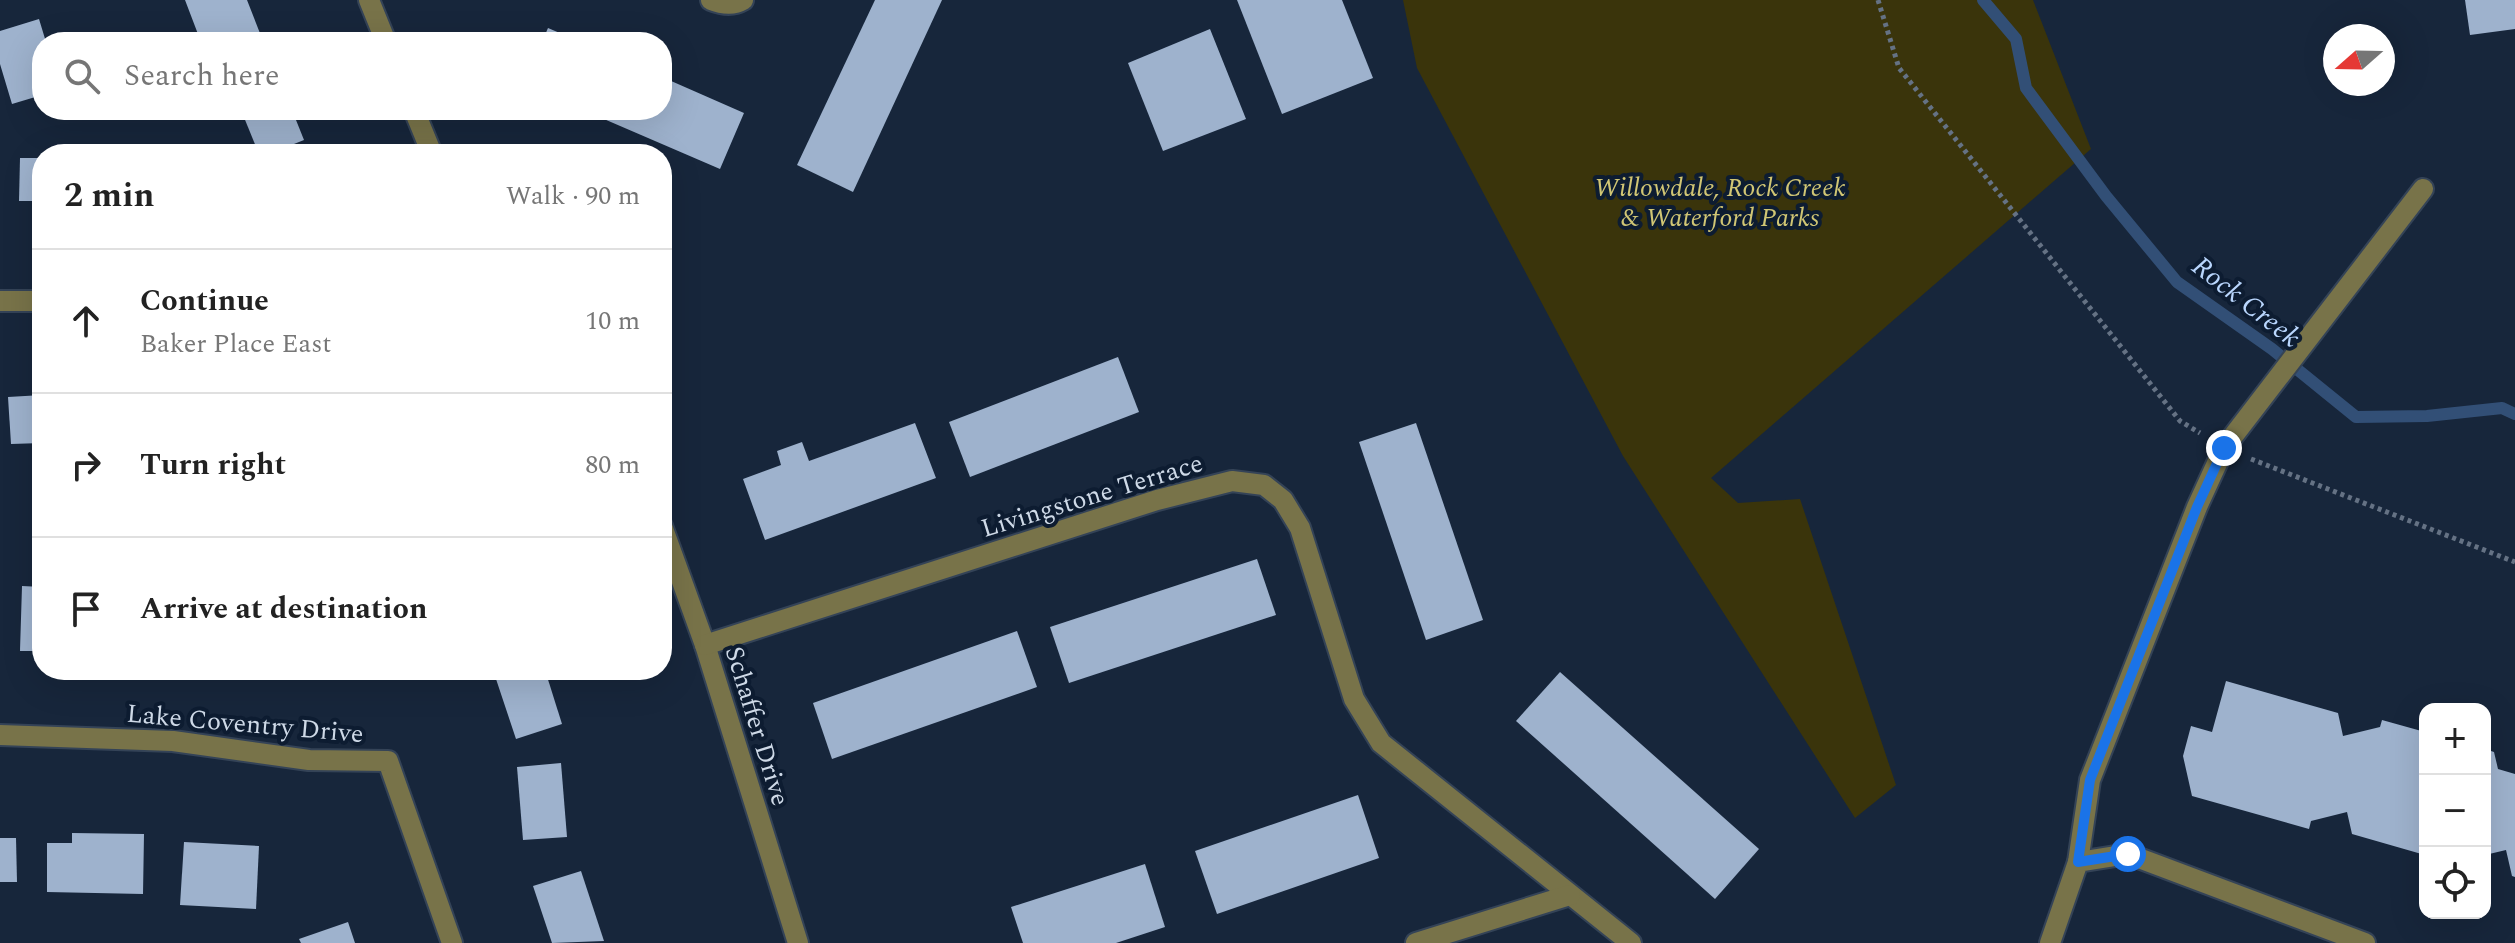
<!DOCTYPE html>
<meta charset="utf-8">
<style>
:root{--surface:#fff;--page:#f2f2f2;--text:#222;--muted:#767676;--line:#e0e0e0}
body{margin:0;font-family:Spectral,serif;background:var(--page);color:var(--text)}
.controls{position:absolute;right:24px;bottom:24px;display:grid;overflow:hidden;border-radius:16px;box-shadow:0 8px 32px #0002}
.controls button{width:72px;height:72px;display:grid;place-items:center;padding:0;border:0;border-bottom:2px solid var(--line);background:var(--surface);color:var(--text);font:40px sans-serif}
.compass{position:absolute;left:2323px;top:24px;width:72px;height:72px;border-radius:50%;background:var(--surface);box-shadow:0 8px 32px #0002;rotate:250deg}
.stop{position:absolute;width:24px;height:24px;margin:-18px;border:6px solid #1a73e8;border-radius:50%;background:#fff}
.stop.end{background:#1a73e8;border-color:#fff;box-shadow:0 2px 8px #0008}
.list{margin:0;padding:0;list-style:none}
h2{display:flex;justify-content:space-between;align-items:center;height:104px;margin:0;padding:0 32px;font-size:34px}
h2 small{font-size:26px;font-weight:400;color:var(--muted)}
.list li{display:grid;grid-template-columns:52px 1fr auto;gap:24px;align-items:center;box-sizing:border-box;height:144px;padding:0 32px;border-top:2px solid var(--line)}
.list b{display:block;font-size:30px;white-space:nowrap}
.list p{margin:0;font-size:26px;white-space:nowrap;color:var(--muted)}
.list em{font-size:26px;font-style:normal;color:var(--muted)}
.icon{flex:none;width:44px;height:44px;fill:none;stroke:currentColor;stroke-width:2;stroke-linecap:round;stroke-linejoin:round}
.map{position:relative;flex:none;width:2515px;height:943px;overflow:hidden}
.search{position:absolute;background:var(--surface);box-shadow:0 8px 32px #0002;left:32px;top:32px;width:640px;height:88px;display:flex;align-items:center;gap:20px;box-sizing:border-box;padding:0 28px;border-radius:32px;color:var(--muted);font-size:30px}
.panel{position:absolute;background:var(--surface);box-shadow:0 8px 32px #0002;left:32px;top:144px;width:640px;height:536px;border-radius:32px}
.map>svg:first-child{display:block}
.green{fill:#3a340b}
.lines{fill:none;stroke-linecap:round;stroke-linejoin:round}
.stream{stroke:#324f76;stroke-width:12}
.building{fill:#9eb2cd}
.minor-casing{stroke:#344357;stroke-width:24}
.path{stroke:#657284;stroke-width:5;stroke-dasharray:4 4;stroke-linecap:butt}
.minor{stroke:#787349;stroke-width:20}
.route{stroke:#1a73e8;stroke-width:10}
.labels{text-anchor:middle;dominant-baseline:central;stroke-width:8;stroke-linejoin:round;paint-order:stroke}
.park-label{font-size:26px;font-style:italic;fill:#d1c674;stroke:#0d1c31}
.street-label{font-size:26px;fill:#ced9e7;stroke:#0d1c31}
.water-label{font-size:28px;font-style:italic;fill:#b9d6fd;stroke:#0d1c31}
</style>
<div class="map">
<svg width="2515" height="943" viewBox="0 0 2515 943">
<rect width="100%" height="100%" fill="#17263b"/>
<path class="green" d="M1403,0h630l58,149 -380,329 27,25 62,-4 96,286 -41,33 -232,-362 -206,-388z"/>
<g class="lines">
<path class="stream" d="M1983,0l33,39 10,49 80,108 71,86 95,67 84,68 71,-1 75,-8 13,6"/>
</g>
<g class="building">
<path d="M185,0h62l16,41 -48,1 -2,-5 -12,5z"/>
<path d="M875,0h67l-89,192 -56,-27z"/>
<path d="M1237,0h105l31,78 -91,36z"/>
<path d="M2465,0h50v29l-45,6z"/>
<path d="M39,19l7,23h-4v53l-30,9 -12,-40v-33z"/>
<path d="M548,28l33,14h-39z"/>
<path d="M1210,29l36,90 -83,32 -35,-88z"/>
<path d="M662,77l82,36 -24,56 -137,-59h79z"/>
<path d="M241,110h51l12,30 -35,14h-10z"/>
<path d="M64,144h44v10h-45z"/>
<path d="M20,158h22v43h-23z"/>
<path d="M1118,357l21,55 -169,65 -21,-55z"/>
<path d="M42,395v48l-31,1 -3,-47z"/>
<path d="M915,423l21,55 -171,62 -22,-61 38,-14 -4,-14 25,-9 7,19z"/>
<path d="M1416,423l67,197 -57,20 -67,-198z"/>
<path d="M1257,559l19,56 -207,68 -19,-56z"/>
<path d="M22,586l20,1v64h-22z"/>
<path d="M1017,631l20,56 -205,72 -19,-56z"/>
<path d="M493,670h52l17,54 -46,15z"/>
<path d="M1560,672l199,177 -44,50 -199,-178z"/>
<path d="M2226,681l112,32 5,23 37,-9 2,-7 43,12v123l-73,-21 -5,-22 -36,9 -2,8 -117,-33 -9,-40 8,-30 21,6z"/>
<path d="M2485,749l9,3 4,17 17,5v103l-3,-1 -6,-26 -21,5z"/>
<path d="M561,763l6,74 -44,3 -6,-73z"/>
<path d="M1358,795l21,63 -162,56 -22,-63z"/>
<path d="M72,833l72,1 -1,60 -96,-2v-49h25z"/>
<path d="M0,838h16l1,44h-17z"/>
<path d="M184,842l75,4 -3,63 -76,-4z"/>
<path d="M1145,864l20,63 -49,16h-93l-12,-36z"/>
<path d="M581,871l23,70 -52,2 -19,-57z"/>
<path d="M348,922l7,21h-54l-2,-4z"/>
</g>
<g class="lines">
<g class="minor-casing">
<g id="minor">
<path d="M369,0l17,42"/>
<path d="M711,0c10,4 22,6 32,0"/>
<path d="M414,110l18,44"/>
<path d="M0,301h42"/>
<path d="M662,526l43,119 93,298"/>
<path d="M705,645l452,-145 75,-19 32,4 19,15 17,28 54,171 27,44 250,200"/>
<path d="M0,735l173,6 136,19 79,1 64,182"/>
<path d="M2078,862l12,-82 107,-273 27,-59 199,-259"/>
<path d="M1416,943l154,-48"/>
<path d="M2050,943l28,-81 50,-8 237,89"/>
</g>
</g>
<g class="path">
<path d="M1878,0l21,68 281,353 20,12"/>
<path d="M2251,459l264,103"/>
</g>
<use href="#minor" class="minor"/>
</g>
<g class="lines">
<path class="route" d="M2128,854l-50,8 12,-82 107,-273 27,-59"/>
</g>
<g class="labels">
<g class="park-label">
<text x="1720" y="188">Willowdale, Rock Creek<tspan x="1720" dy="30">&amp; Waterford Parks</tspan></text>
</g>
<g class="street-label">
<text transform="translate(1092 496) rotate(-17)">Livingstone Terrace</text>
<text transform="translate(245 724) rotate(5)">Lake Coventry Drive</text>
<text transform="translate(757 726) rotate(73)">Schaffer Drive</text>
</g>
<g class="water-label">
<text transform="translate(2246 302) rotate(38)">Rock Creek</text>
</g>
</g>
</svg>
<div class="controls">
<button>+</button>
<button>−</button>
<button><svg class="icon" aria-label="locate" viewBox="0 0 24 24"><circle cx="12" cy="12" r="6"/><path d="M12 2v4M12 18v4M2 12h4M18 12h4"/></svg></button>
</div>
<svg class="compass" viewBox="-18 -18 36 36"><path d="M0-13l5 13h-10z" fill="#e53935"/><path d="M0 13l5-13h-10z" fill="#767676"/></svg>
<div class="stop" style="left:2128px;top:854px"></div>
<div class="stop end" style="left:2224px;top:448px"></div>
<div class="search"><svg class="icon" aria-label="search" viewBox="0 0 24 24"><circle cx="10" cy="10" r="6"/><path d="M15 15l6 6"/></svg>Search here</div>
<section class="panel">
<h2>2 min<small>Walk · 90 m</small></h2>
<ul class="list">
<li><svg class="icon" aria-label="ahead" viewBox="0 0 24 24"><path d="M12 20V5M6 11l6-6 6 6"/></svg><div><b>Continue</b><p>Baker Place East</p></div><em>10 m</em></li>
<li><svg class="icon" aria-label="right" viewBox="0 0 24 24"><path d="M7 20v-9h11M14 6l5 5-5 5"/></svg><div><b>Turn right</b></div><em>80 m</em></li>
<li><svg class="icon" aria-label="arrive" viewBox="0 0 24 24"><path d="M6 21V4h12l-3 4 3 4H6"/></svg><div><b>Arrive at destination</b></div></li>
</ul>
</section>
</div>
